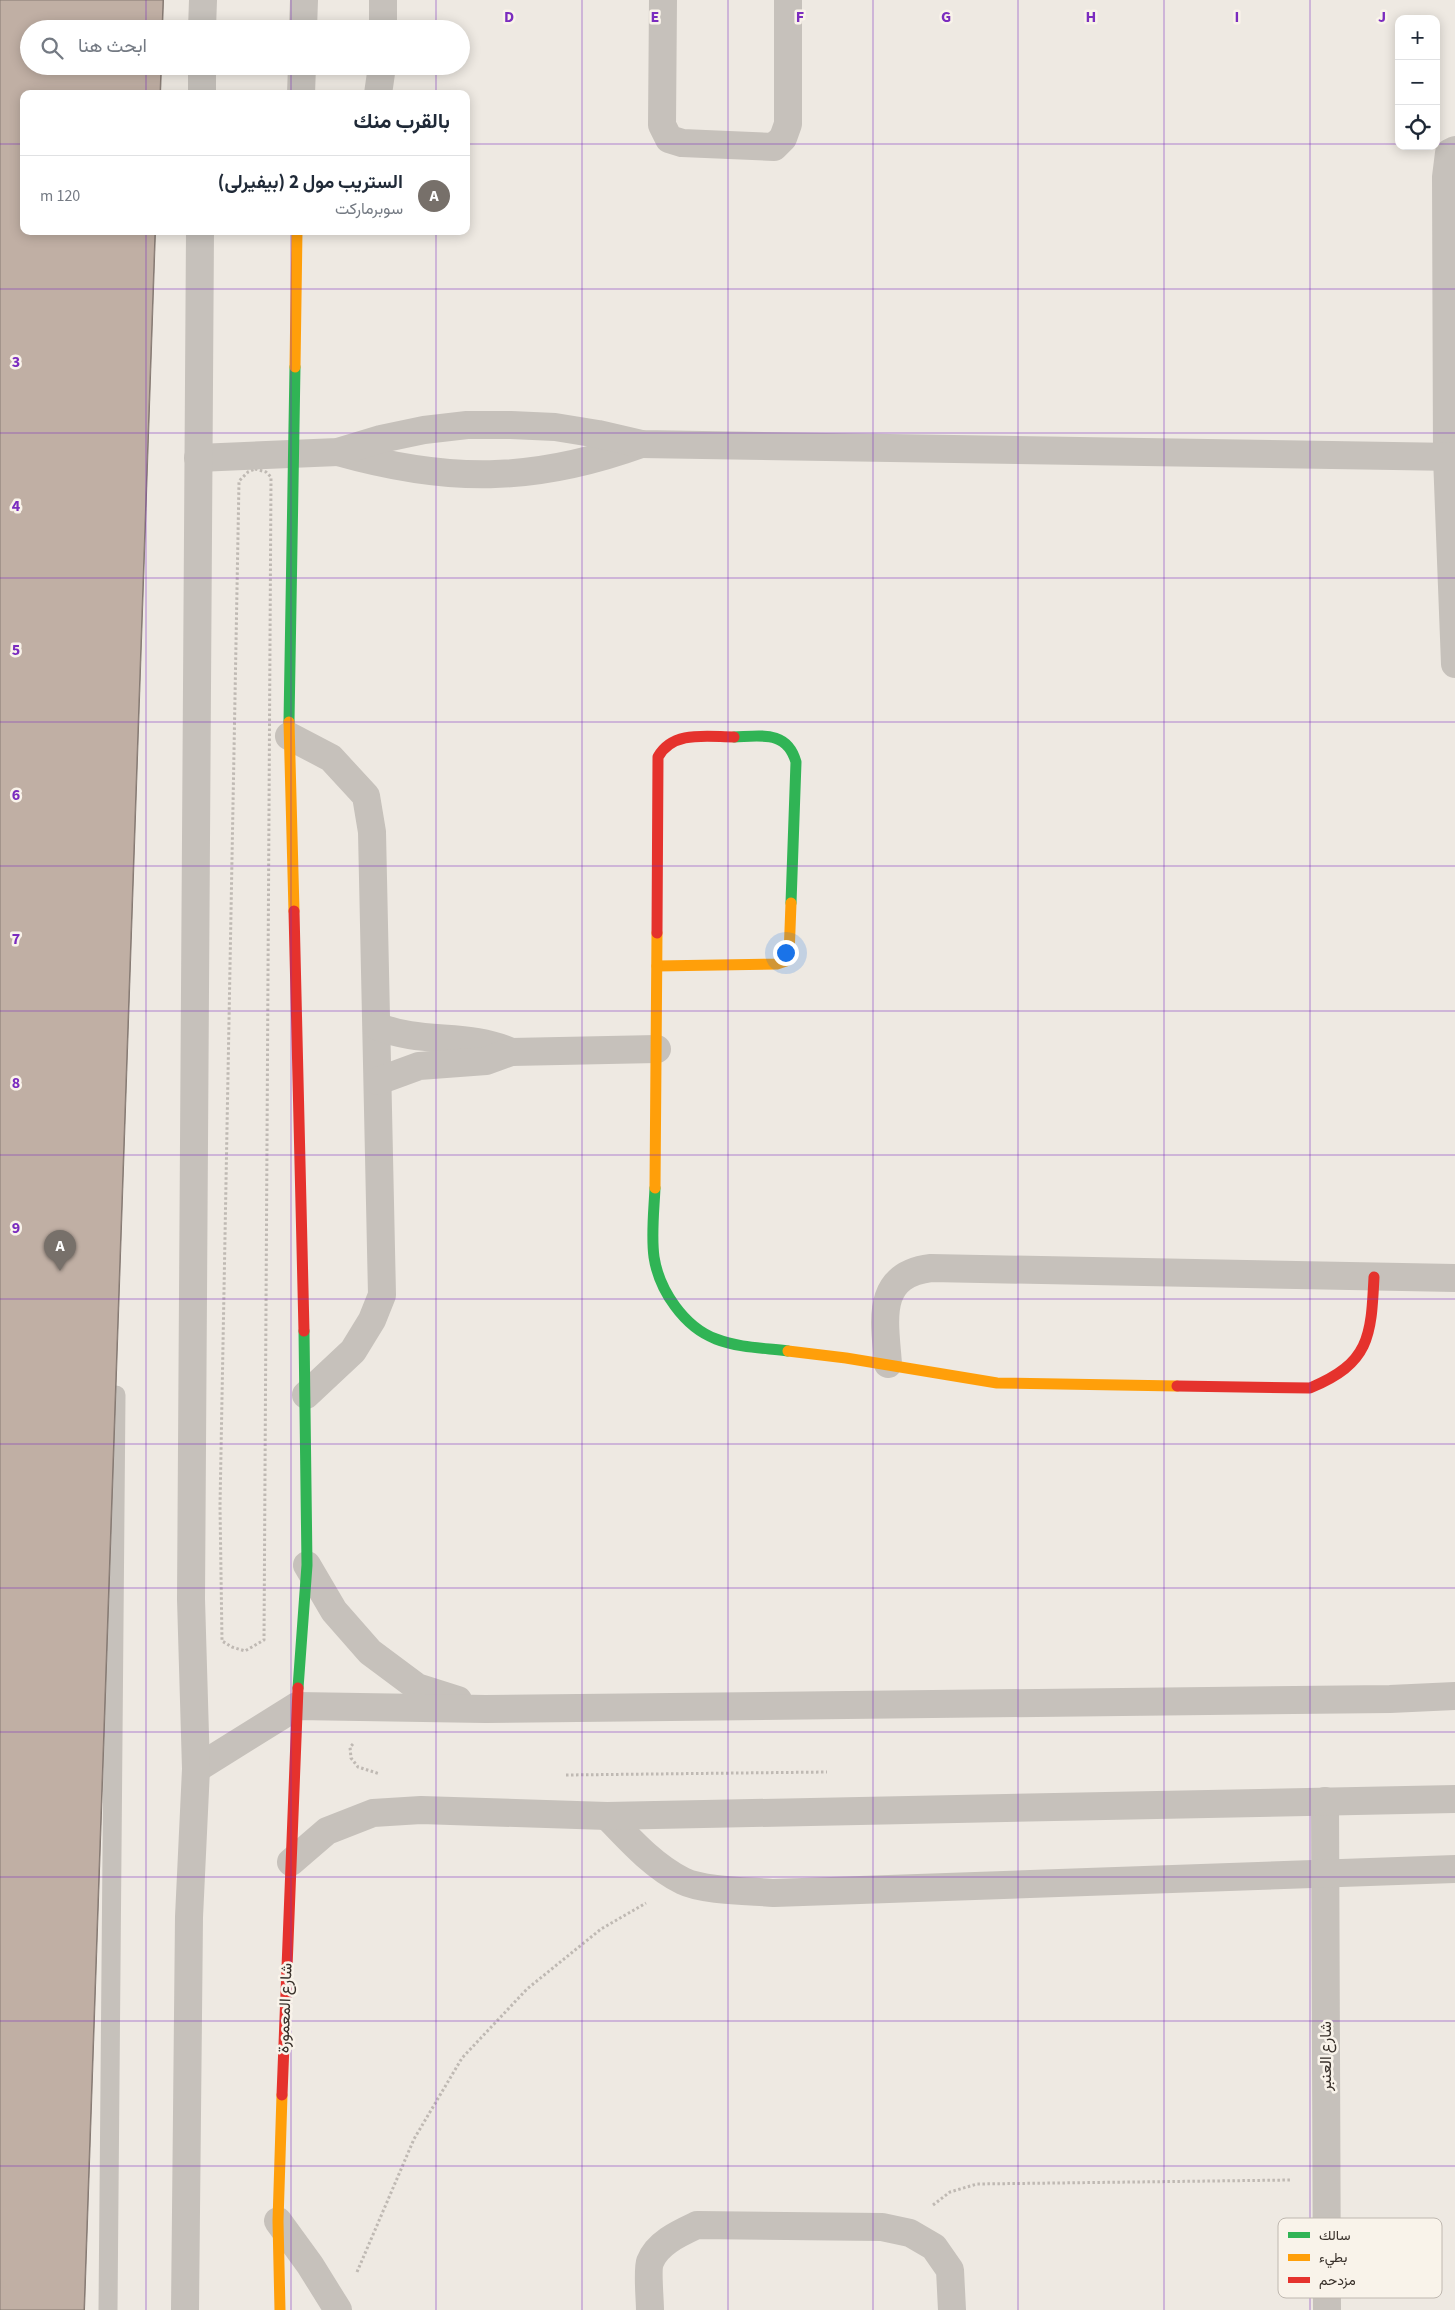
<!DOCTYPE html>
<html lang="ar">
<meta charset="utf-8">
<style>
:root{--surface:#fff;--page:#f6f6f7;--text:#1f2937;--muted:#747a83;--line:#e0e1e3;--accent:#77706a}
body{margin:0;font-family:"Source Sans 3",Vazirmatn,sans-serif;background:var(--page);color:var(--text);direction:rtl}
.controls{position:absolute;right:15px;top:15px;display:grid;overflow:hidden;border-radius:10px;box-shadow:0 2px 12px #0003}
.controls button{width:45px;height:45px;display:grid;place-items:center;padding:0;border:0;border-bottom:1px solid var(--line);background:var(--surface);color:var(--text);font:25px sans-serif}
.you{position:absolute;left:785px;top:952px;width:18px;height:18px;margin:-12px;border:4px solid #fff;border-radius:50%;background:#1a73e8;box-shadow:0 0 0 8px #1a73e833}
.badge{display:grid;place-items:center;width:32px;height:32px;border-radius:50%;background:var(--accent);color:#fff;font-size:16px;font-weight:700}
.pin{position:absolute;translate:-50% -41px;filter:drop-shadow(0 1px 2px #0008)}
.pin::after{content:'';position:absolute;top:26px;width:18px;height:15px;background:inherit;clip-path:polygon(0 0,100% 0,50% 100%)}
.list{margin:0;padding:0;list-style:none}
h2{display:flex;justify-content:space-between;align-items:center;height:65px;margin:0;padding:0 20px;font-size:21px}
h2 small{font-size:16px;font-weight:400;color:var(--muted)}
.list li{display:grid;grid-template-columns:32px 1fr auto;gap:15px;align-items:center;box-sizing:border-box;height:80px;padding:0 20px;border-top:1px solid var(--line)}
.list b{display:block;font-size:19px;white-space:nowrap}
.list p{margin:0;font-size:16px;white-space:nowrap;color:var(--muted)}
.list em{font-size:16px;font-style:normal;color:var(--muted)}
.icon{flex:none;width:28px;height:28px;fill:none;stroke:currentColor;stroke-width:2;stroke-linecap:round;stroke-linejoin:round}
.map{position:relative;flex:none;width:1455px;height:2310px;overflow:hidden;direction:ltr}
.search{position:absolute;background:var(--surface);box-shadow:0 2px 12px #0003;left:20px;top:20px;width:450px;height:55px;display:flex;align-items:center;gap:12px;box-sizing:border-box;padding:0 18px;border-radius:28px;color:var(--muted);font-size:19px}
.panel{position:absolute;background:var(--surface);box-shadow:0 2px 12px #0003;left:20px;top:90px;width:450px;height:145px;border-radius:10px;direction:rtl}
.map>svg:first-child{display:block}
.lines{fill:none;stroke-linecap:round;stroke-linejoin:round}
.path{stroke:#bfb9b3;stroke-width:3;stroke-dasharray:2.5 2.5;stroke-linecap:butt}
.lane{stroke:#c6c1bb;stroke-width:19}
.street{stroke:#c6c1bb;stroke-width:28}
.fast{stroke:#30b455;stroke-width:11}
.slow{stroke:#ff9f0a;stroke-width:11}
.jam{stroke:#e5322d;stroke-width:11}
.shaded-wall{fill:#867a73}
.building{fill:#c0afa4;stroke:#867a73}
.grid{fill:none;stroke:#7b2cbf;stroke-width:1;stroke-opacity:0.55}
.labels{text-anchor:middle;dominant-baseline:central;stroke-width:5;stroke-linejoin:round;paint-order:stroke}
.street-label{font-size:16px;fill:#372f29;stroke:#f9f3ea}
.key{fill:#f9f3ea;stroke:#bfb8b0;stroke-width:1}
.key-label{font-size:14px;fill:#372f29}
.grid-label{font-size:16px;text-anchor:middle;font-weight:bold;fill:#7b2cbf;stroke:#f9f3ea;stroke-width:5;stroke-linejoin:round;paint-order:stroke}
</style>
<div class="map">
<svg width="1455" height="2310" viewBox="0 0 1455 2310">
<rect width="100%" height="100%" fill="#eee9e2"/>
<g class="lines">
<g class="path">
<path d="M255,469l11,3 5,5 -7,1163 -19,11 -13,-4 -10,-6 -2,-135 19,-1025 9,-9z"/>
<path d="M353,1744l-3,3 1,11 7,9 22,7"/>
<path d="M566,1775l261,-3"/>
<path d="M933,2205l17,-13 27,-8 314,-4"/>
<path d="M357,2272l57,-133 48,-81 65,-69 74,-60 45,-26"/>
</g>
<path class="lane" d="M108,2310l8,-915"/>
<g class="street">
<path d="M663,0l-1,125 7,14 13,4 92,4 9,-9 5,-14v-124"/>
<path d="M202,29l1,-29"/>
<path d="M303,29l1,-29"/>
<path d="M383,29v-29"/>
<path d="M202,94v-28"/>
<path d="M301,94l1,-28"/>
<path d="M378,94l4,-28"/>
<path d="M1455,150l-6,3 -3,24 1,280 8,207"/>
<path d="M338,452c110,31 195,31 303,-8"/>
<path d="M198,458l140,-6 43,-13 43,-9 43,-5h44l44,2 43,7 43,10 814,13"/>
<path d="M289,736l42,22 35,38 6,36 10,463 -10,25 -19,31 -47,44"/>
<path d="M377,1026c44,19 91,6 134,26"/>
<path d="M378,1081l41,-15 67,-5 25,-9 146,-3"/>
<path d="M888,1364c-3,-42 -14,-89 43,-96l524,10"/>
<path d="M307,1565l27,46 36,41 47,35 41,13"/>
<path d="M196,1769l101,-63 189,3 904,-10 65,-3"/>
<path d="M1325,1801l2,509"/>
<path d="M607,1816c23,24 46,50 76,65 20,10 68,10 91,12l681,-24"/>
<path d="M291,1862l36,-31 46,-18 48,-3 186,6 848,-17"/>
<path d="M278,2221l32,44 28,45"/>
<path d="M185,2310l4,-393 7,-148 -5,-170 9,-1368"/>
<path d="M650,2310c0,-10 -3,-40 0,-48 7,-19 30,-29 47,-37l185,2 28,6 24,14 16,23 2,40"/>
</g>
<g class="fast">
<path d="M289,722l6,-355"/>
<path d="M734,737c27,-1 53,-7 62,25l-5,141"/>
<path d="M655,1188c-1,22 -4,47 -1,69 5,33 30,70 62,82 23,9 49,9 72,12"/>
<path d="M298,1688l9,-123 -3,-234"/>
</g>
<g class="slow">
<path d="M295,367l2,-136"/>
<path d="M289,722l5,189"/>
<path d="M657,966l120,-2 9,-3 3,-5 2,-53"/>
<path d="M655,1188l2,-255"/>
<path d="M788,1351l58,7 151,25 180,3"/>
<path d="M280,2310l-2,-89 4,-126"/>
</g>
<g class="jam">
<path d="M294,911l10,420"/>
<path d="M657,933l1,-176c15,-27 50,-20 76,-20"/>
<path d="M1177,1386l133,2c60,-25 61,-51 64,-111"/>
<path d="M282,2095l16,-407"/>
</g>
</g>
<g class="shaded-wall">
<path d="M163,0h1l-1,29h-1z"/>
<path d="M161,66h1l-1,28h-1z"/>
<path d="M155,231h1l-71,2079h-1z"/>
</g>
<path class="building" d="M0,0h163l-1,29h-133v37h132l-1,28h-136v137h131l-71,2079h-84z"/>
<path class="grid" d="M146,0v29M291,0v29M436,0v29M582,0v2310M728,0v2310M873,0v2310M1018,0v2310M1164,0v2310M1310,0v2310M146,66v28M291,66v28M436,66v28M0,144h24M466,144h933M1436,144h19M146,231v2079M291,231v2079M436,231v2079M0,289h1455M0,433h1455M0,578h1455M0,722h1455M0,866h1455M0,1011h1455M0,1155h1455M0,1299h1455M0,1444h1455M0,1588h1455M0,1732h1455M0,1877h1455M0,2021h1455M0,2166h1455"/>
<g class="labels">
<g class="street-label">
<text transform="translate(285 2008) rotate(-88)">شارع المعمورة</text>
<text transform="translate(1326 2056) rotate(-90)">شارع العنبر</text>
</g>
</g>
<rect x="1278" y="2218" width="164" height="80" rx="8" class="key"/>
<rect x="1288" y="2232" width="22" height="6" fill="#30b455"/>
<rect x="1288" y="2254" width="22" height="7" fill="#ff9f0a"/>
<rect x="1288" y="2277" width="22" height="6" fill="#e5322d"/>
<g class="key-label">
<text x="1319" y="2240">سالك</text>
<text x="1319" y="2262">بطيء</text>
<text x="1319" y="2285">مزدحم</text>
</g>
<g class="grid-label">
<text x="509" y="22">D</text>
<text x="655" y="22">E</text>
<text x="800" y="22">F</text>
<text x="946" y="22">G</text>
<text x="1091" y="22">H</text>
<text x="1237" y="22">I</text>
<text x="1382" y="22">J</text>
<text x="16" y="367">3</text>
<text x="16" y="511">4</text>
<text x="16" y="655">5</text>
<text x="16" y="800">6</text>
<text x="16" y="944">7</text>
<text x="16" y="1088">8</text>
<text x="16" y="1233">9</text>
</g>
</svg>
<div class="controls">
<button>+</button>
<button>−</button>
<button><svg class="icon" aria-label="locate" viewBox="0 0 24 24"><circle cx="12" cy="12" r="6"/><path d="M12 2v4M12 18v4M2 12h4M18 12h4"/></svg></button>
</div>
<div class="you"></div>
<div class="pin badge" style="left:60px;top:1271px">A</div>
<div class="search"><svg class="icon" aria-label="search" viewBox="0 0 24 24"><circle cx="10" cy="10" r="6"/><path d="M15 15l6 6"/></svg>ابحث هنا</div>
<section class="panel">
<h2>بالقرب منك<small></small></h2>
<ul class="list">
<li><span class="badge">A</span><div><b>الستريب مول 2 (بيفيرلى)</b><p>سوبرماركت</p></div><em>120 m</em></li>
</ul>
</section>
</div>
